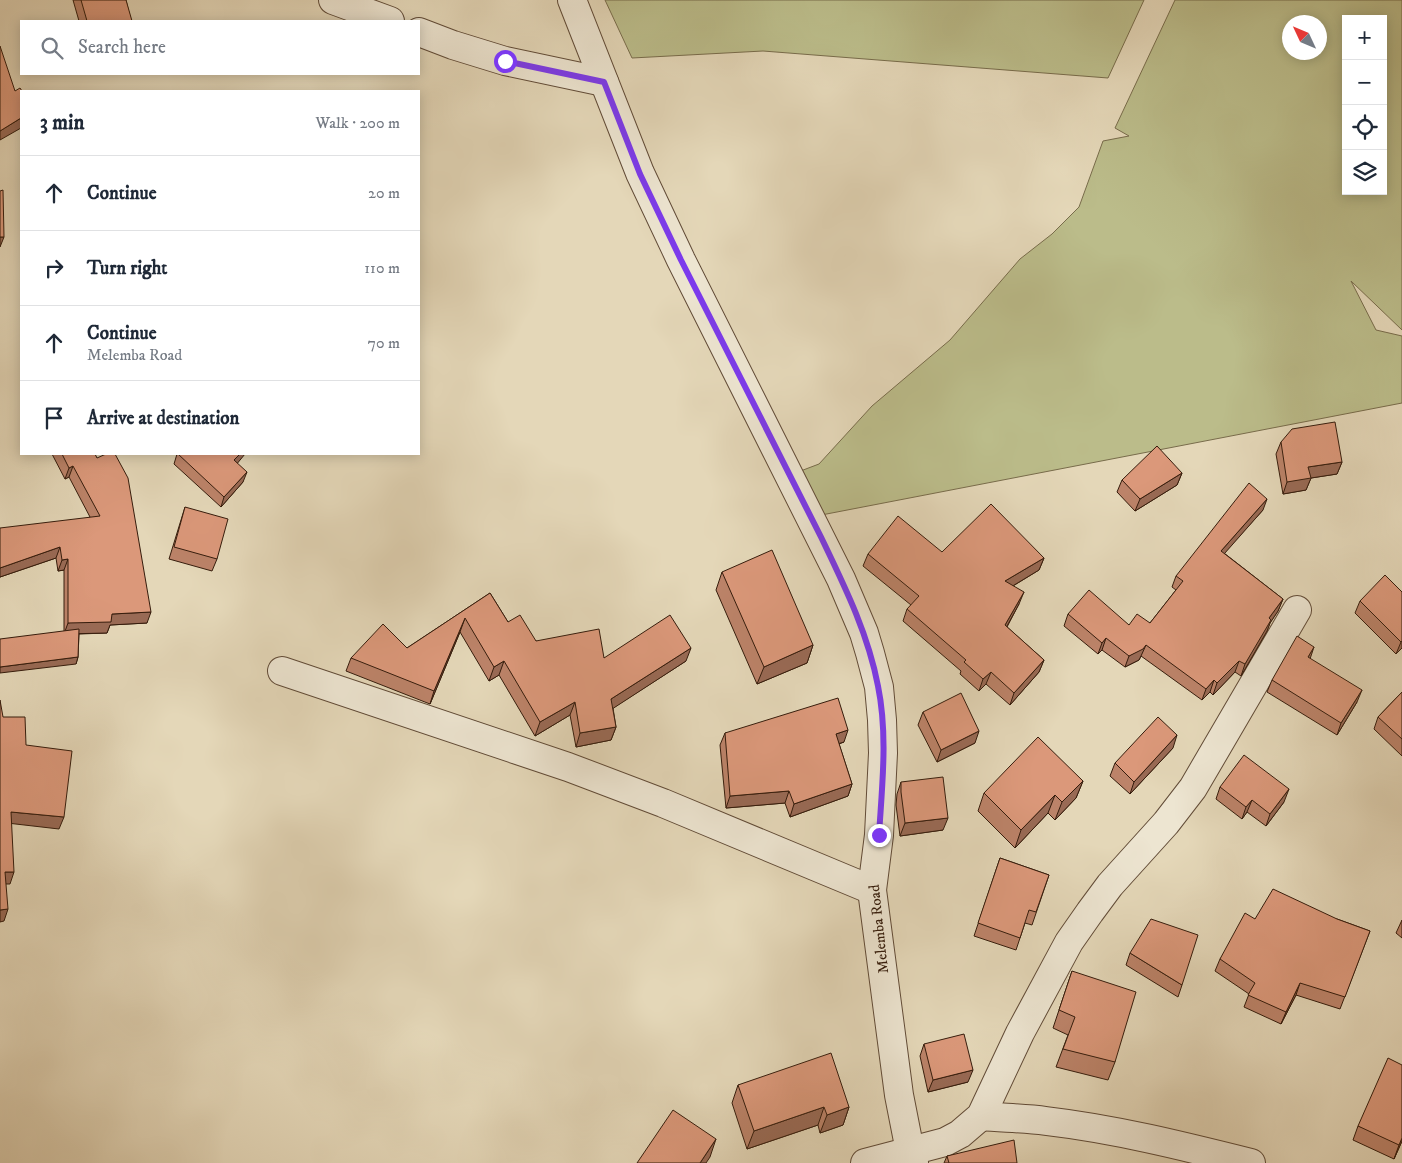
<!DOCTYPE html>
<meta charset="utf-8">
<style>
:root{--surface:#fff;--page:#f2f2f3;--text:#1f2937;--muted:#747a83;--line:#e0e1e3}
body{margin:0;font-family:"IM FELL DW Pica",serif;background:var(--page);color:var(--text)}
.controls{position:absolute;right:15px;top:15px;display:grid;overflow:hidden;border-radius:0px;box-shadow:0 2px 12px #0003}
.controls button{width:45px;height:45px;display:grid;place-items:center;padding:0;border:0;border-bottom:1px solid var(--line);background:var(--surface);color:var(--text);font:25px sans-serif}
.compass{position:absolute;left:1282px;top:15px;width:45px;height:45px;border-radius:50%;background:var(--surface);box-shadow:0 2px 12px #0003;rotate:314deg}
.stop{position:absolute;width:15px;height:15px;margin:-11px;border:4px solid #7c3aed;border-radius:50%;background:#fff}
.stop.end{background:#7c3aed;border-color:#fff;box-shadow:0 1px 5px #0008}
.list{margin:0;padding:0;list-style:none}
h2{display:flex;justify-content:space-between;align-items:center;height:65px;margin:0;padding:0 20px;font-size:21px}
h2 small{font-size:16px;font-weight:400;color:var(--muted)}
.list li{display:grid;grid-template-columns:32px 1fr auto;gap:15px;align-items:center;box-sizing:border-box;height:75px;padding:0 20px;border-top:1px solid var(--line)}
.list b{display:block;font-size:19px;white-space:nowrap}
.list p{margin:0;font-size:16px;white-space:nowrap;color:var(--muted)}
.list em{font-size:16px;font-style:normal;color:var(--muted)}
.icon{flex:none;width:28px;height:28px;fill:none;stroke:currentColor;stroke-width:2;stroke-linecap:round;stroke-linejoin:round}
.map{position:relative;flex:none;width:1402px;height:1163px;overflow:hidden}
.search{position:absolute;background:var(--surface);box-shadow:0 2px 12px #0003;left:20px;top:20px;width:400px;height:55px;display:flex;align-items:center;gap:12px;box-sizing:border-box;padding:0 18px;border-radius:0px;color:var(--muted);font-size:19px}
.panel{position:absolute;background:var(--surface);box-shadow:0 2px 12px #0003;left:20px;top:90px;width:400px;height:365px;border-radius:0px}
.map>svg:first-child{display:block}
.green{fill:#bbbc8a;stroke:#786c4b;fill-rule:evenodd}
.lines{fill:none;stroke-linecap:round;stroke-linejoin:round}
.minor-casing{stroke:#614b37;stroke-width:30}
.minor{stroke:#ede5d1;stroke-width:28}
.wall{fill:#bc8369;stroke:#351c0c}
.shaded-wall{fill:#996a55;stroke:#351c0c}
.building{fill:#db987a;stroke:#351c0c}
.route{stroke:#7c3aed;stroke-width:6}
.labels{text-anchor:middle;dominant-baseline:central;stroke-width:4;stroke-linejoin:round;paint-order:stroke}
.street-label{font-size:15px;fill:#351c0c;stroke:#ede5d1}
</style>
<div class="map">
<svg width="1402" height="1163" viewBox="0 0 1402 1163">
<rect width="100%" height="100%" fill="#e4d7b8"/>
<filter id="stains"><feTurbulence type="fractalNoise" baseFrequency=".004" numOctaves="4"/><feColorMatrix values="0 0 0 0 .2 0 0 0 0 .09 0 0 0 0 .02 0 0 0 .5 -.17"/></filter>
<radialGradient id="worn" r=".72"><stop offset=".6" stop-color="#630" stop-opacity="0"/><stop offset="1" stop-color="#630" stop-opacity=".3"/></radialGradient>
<g class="green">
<path d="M605,0h539l-36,78 -345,-27 -131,7z"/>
<path d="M1175,0h227v330l-51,-49 25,49 26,6v67l-591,114 -21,-42 29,-11 53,-58 78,-66 70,-81 32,-25 27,-27 24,-66 26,-5 -14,-8zM1346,19h37v172h-37zM1290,22h30v30h-30z"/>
</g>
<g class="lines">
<g class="minor-casing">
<g id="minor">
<path d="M333,0l57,21"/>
<path d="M572,0l68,173 41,87 160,319 23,54 6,20 9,34 3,33 1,33 -4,82 -7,55 27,205 11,56 4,12"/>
<path d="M419,32l34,13 52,16 99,21"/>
<path d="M282,671l286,96 95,36 209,87"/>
<path d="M981,1116c22,2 43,2 65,5 69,8 137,25 205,42"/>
<path d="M865,1163l80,-21 15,-8 21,-18 39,-83 49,-91 21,-30 20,-27 56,-62 27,-35 104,-178"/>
</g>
</g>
<use href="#minor" class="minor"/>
</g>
<g class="wall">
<path d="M73,0h53l5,21h-52z"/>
<path d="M1281,442l61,20 -5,12 -26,4 -5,12 -23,4 -7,-40z"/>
<path d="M52,454h43l52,169 -37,2 -3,8 -28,1 -1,23 -2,7 -12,-33v-61l-6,1 -2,-13 -56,19 90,-60 -21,-40 -4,2z"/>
<path d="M177,454l60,9 6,19 -22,25 -47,-43z"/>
<path d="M1182,473l-5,12 -42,26 -18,-19 5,-12z"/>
<path d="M185,507l32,52 -5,12 -43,-12z"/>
<path d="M1263,510l-39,43 59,46 -5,12 -8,12 -3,8 -26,45 -6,-4 -22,23 -3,-3 -8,8 -61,-44 -2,4 -14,7 -23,-17 -4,4 -34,-28 4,-12 61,11 21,-2 26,-33 -4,-3 4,-11z"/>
<path d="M942,552l102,6 -5,12 -26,16 6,18 -12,23 37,33 -5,12 -29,33 -24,-21 -7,7 -19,-17 1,-3 -58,-50 4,-12 4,-4 -48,-39 5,-12z"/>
<path d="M722,572l91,73 -6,18 -50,21 -41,-94z"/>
<path d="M1402,592v56l-6,6 -41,-41 5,-12z"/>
<path d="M490,593l18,29 28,19 68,17 82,3 -73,47 3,19 -5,13 -35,7 -6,-32 -35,21 -36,-61 -10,6 -29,-49 -30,72 -84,-33 5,-13 56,-10z"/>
<path d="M1310,659l47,43 -20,33 -70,-43 5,-12z"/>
<path d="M1402,692v64l-28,-27 4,-12z"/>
<path d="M923,712l52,31 -38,19 -19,-37z"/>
<path d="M725,733l119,9 -5,2 13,40 -4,12 -58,21 -5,-14 -59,5 -6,-63z"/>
<path d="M1173,748l-43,46 -20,-18 5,-13z"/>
<path d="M1083,781l-7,17 -21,22 -7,-7 -33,35 -37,-37 6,-18z"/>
<path d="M901,782l42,48 -43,6 -4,-31 1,-11z"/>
<path d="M1220,787l64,15 -18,24 -19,-14 -5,7 -26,-20z"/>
<path d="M1000,858l49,17 -17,50 -7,-2 -9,27 -42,-14z"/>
<path d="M1255,919h82l33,12 -30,78 -44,-14 -15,29 -37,-17 5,-13 -34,-23 5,-12z"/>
<path d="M1402,920v18l-6,-5z"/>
<path d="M1130,953l52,32 -4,12 -52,-32z"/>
<path d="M1072,971l43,91 -7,18 -52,-13 12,-32 -15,-7z"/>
<path d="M924,1044l44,38 -40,10 -8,-36z"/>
<path d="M738,1085l111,22 -6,18 -23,8 -2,-8 -71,24 -15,-46z"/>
<path d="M1358,1126l44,15 -8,18 -41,-19z"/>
<path d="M947,1156l70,7h-73z"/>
</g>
<g class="shaded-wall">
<path d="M21,118v10l-21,12v-9z"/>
<path d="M0,237h4l-4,10z"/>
<path d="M240,454h5l-14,17 3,-11z"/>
<path d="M1342,462l-5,12 -26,4 -5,12 -23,4 4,-12 21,-15z"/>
<path d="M73,466l-4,11 -4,2 4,-11z"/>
<path d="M247,472l-4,10 -22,25 3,-10z"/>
<path d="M1182,473l-5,12 -42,26 5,-12z"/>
<path d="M1267,499l-4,11 -46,52 4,-11z"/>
<path d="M60,547l-4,11 -56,19v-9z"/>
<path d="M1044,558l-5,12 -38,23 4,-12z"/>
<path d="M68,559l-4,11 -6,1 4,-11z"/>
<path d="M1024,592l-5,12 -18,33 4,-12z"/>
<path d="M1283,599l-5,12 -8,12 -3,8 -26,45 4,-12 24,-46z"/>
<path d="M151,612l-4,11 -37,2 -3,8 -43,1 4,-11 44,-9z"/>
<path d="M465,618l-5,14 -30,72 4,-13z"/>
<path d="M1106,638l-4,12 -4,4 4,-11z"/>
<path d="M1402,641v7l-6,6 5,-12z"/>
<path d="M813,645l-6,18 -50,21 7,-17z"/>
<path d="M1146,645l-5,11 -2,4 -14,7 4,-11z"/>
<path d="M1314,647l-4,12 -2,-2z"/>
<path d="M691,648l-5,13 -80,52 5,-14z"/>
<path d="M78,657l-2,7 -76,9v-6z"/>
<path d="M1044,660l-5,12 -29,33 4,-12z"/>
<path d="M504,661l-5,14 -10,6 5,-14z"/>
<path d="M1239,661l-4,11 -22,23 4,-12z"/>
<path d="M991,672l-5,12 -7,7 4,-12z"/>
<path d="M1214,680l-4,12 -8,8 4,-11z"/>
<path d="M1362,690l-5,12 -20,33 4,-12z"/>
<path d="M575,702l-5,13 -35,21 5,-14z"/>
<path d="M616,727l-5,13 -35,7 4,-14z"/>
<path d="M848,730l-4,12 -13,4 5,-12z"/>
<path d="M979,731l-4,12 -38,19 4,-12z"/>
<path d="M1177,735l-4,13 -43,46 4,-12z"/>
<path d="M1083,781l-7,17 -21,22 7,-18z"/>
<path d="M852,784l-4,12 -58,21 4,-13z"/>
<path d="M1289,789l-5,13 -18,24 4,-12z"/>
<path d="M789,791l-4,12 -59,5 4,-12z"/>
<path d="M1055,795l-7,18 -33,35 6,-18z"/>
<path d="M1252,800l-5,12 -5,7 4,-12z"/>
<path d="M11,812l53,5 -5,12 -52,-6z"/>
<path d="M948,818l-5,12 -43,6 5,-13z"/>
<path d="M5,872h9l-4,12h-10z"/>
<path d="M8,909l-4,12 -4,1v-12z"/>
<path d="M1300,983l-4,12 -15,29 5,-12z"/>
<path d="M973,1070l-5,12 -40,10 5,-12z"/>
<path d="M824,1107l-6,18 -71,24 7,-18z"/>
<path d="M849,1107l-6,18 -23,8 7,-18z"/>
<path d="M1402,1138v3l-8,18 5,-14z"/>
<path d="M716,1139l-6,18 -4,6h-6z"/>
</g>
<g class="building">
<path d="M81,0h45l6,21h-45z"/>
<path d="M0,46l15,45 5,-3 2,3h-1v27l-21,13z"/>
<path d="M3,190l1,47h-4v-46z"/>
<path d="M1335,422l7,40 -34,5 3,11 -24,4 -6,-40 11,-13z"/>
<path d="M1157,446l25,27 -42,26 -18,-19z"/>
<path d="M62,454h33l2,4 9,-4h9l13,24 23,134 -39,2 -1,8 -43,1v-64l-6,1 -2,-13 -60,21v-40l100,-12 -27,-50 -4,2z"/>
<path d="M178,454h62l-6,6 13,12 -23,25z"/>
<path d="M1249,483l18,16 -46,52 62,48 -14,19 2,2 -26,44 -6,-3 -22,22 -3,-3 -8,9 -60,-44 -3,4 -14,7 -23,-18 -4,5 -34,-29 21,-24 40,35 8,-11 13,9 33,-42 -7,-5z"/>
<path d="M991,504l53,54 -39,23 19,11 -19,33 39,35 -30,33 -23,-21 -8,7 -19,-17 2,-2 -59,-51 12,-13 -51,-42 30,-38 44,36z"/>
<path d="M185,507l43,12 -11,40 -43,-12z"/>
<path d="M772,550l41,95 -49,22 -42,-95z"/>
<path d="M1385,575l17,17v49l-1,1 -41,-41z"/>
<path d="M490,593l18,29 12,-7 16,26 63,-12 5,29 66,-43 21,33 -80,51 5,28 -36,6 -5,-31 -35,20 -36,-61 -10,6 -29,-49 -31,73 -83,-33 32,-34 24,24z"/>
<path d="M79,629l-1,28 -78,10v-28z"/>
<path d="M1297,636l17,11 -6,10 54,33 -21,33 -69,-43z"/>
<path d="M1402,692v47l-24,-22z"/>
<path d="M961,693l18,38 -38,19 -18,-38z"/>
<path d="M838,698l10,32 -12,4 16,50 -58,20 -5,-13 -59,5 -5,-63z"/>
<path d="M0,700l3,17h22l1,28 46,6 -8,66 -53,-5 3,60h-9l3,37 -8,1z"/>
<path d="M1158,717l19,18 -43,47 -19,-19z"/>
<path d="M1038,737l45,44 -21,21 -7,-7 -34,35 -37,-37z"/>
<path d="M1244,755l45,34 -19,25 -18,-14 -6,7 -26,-20z"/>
<path d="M943,777l5,41 -43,5 -4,-31v-10z"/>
<path d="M1000,858l49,17 -13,37 -7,-2 -9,28 -42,-15z"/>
<path d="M1273,889l64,30 33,12 -25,66 -45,-14 -14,29 -38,-17 7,-12 -35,-24 25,-46 10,6z"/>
<path d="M1151,919l47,16 -16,50 -52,-32z"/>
<path d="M1072,971l64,21 -21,70 -52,-13 12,-32 -16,-7z"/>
<path d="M964,1034l9,36 -40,10 -9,-36z"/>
<path d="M831,1053l18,54 -22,8 -3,-8 -70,24 -16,-46z"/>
<path d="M1388,1058l14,7v73l-3,7 -41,-19z"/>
<path d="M673,1110l43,29 -16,24h-63z"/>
<path d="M1014,1140l3,23h-68l-2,-7z"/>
</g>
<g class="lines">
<path class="route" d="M505,61l99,21 36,92 41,86 140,277c23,48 47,96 57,149 10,49 4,100 1,149"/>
</g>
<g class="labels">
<g class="street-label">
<text transform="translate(879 929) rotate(-96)">Melemba Road</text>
</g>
</g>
<rect width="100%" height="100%" filter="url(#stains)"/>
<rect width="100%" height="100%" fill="url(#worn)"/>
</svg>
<div class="controls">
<button>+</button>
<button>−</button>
<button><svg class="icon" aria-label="locate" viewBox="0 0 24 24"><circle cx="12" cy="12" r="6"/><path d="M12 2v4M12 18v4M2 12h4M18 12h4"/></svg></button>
<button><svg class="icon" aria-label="layers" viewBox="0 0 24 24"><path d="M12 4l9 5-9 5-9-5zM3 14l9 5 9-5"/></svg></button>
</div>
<svg class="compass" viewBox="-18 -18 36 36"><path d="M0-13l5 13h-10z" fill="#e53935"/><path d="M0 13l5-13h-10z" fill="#747a83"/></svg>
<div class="stop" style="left:505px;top:61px"></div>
<div class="stop end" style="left:879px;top:835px"></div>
<div class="search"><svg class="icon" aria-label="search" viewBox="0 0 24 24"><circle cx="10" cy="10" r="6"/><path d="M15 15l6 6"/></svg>Search here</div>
<section class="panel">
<h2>3 min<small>Walk · 200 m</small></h2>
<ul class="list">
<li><svg class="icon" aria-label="ahead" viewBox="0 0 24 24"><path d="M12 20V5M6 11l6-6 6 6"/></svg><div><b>Continue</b></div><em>20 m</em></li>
<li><svg class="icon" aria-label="right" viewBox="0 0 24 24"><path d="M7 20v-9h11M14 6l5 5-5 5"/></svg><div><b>Turn right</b></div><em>110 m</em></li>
<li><svg class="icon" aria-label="ahead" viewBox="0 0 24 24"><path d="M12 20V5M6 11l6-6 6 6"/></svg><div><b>Continue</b><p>Melemba Road</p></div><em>70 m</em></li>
<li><svg class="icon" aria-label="arrive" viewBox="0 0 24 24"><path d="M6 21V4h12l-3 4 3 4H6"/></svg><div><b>Arrive at destination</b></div></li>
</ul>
</section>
</div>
